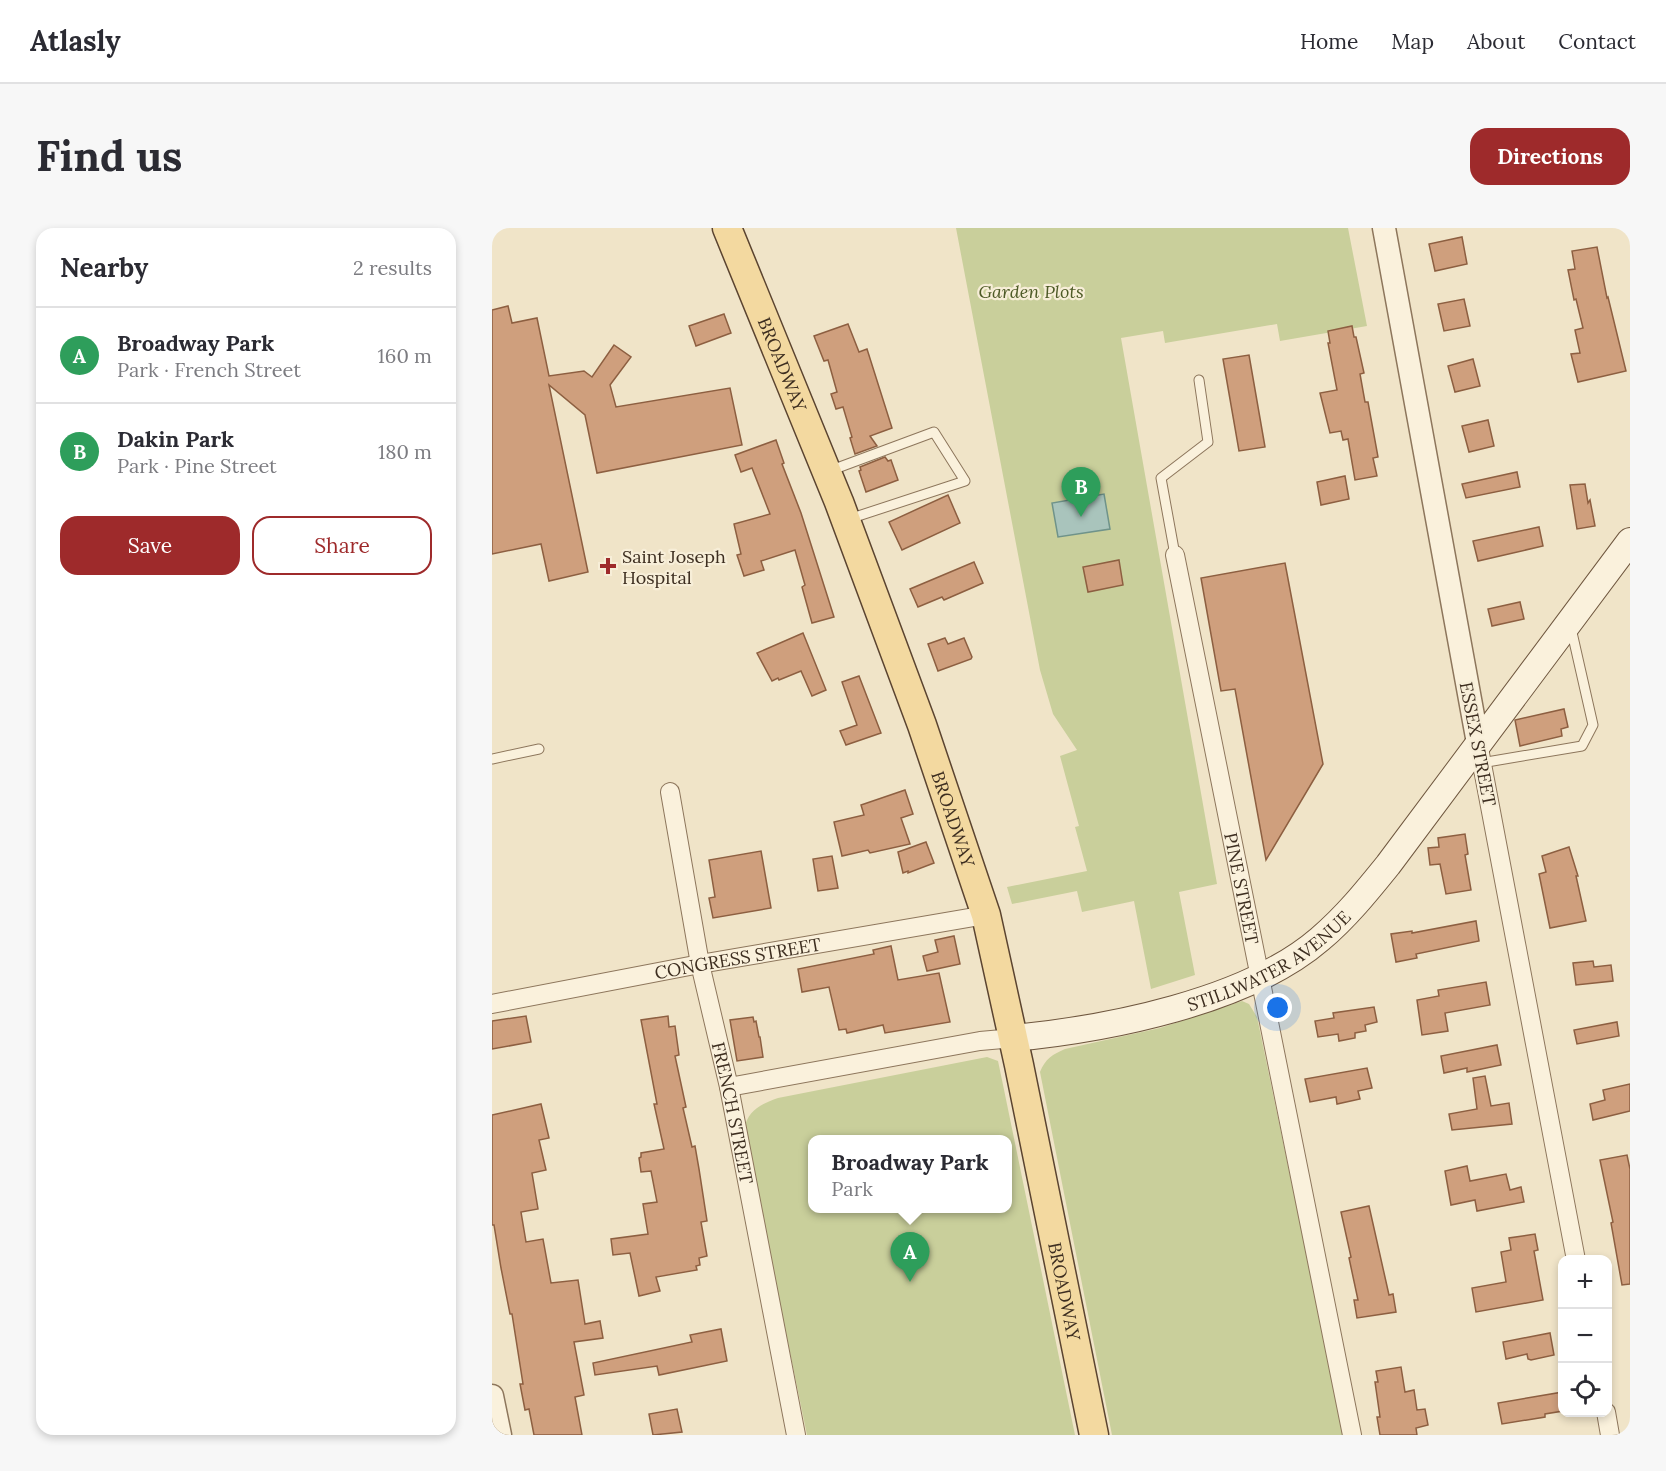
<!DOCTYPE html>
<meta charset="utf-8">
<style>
:root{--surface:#fff;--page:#f7f7f7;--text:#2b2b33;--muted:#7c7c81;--line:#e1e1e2;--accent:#9e2a2b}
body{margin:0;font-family:Lora,serif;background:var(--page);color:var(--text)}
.controls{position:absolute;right:18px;bottom:18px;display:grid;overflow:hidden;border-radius:12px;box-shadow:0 3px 9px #0003}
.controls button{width:54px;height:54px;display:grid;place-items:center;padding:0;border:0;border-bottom:2px solid var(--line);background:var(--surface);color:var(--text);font:30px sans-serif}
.you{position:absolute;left:786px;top:780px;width:21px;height:21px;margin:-15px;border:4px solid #fff;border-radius:50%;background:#1a73e8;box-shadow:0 0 0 9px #1a73e833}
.badge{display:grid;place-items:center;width:39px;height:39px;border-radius:50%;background:var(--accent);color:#fff;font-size:20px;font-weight:700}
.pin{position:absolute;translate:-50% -50px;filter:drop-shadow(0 2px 3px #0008)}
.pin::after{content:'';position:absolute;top:32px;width:21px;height:18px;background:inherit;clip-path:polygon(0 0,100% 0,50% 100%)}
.popup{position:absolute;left:316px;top:907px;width:204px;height:78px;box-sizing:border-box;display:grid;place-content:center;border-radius:12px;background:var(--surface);filter:drop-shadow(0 2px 4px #0005);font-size:20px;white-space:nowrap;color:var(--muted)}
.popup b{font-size:22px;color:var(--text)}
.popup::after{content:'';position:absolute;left:50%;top:100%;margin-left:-12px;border:12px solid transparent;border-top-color:var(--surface)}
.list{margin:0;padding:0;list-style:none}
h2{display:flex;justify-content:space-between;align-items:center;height:78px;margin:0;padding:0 24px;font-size:26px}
h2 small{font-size:20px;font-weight:400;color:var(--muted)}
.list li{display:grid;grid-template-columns:39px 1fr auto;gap:18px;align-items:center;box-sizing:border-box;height:96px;padding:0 24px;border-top:2px solid var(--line)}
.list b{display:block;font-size:22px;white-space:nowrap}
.list p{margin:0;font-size:20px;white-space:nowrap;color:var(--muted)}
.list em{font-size:20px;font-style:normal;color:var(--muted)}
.actions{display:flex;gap:12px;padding:18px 24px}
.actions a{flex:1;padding:14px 0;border:2px solid var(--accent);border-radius:18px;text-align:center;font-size:21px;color:var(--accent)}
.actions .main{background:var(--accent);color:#fff}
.icon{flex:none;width:33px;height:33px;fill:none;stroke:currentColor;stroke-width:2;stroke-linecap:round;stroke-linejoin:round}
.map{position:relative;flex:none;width:1138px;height:1207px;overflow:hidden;border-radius:18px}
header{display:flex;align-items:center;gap:36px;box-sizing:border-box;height:84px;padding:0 30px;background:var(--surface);border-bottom:2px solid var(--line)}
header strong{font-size:28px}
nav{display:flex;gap:33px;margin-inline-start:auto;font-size:21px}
.intro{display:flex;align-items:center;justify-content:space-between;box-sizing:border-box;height:144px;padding:0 36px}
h1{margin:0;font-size:42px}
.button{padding:15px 27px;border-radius:18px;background:var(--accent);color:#fff;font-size:21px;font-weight:700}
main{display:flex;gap:36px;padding:0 36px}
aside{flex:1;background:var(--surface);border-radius:18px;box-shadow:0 3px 9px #0003}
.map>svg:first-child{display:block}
.green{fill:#c9cf9b;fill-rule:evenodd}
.water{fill:#a9c4bc;stroke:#6f938a;stroke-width:1.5}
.building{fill:#cf9f7d;stroke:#8d5f41;stroke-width:1.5}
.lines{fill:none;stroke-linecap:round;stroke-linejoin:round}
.service-casing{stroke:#8d765c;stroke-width:11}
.minor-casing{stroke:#8d765c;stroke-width:20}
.tertiary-casing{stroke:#8d765c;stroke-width:25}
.secondary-casing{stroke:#6f573f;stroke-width:28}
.primary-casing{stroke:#5b4430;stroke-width:31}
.service{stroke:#faf1dc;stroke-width:9}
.minor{stroke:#faf1dc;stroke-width:18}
.tertiary{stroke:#faf1dc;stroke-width:22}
.secondary{stroke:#faf1dc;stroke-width:26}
.primary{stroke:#f3d9a0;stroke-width:28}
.poi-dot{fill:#9e2a2b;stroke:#f7eed8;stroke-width:2}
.labels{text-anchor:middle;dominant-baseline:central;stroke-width:4.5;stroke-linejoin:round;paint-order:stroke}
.park-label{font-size:18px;font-style:italic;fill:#4d5a26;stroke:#f7eed8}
.street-label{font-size:18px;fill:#3d2e20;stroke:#f7eed8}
.poi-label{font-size:18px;fill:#3d2e20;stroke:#f7eed8;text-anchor:start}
</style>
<header>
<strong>Atlasly</strong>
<nav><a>Home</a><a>Map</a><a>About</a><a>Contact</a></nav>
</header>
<div class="intro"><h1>Find us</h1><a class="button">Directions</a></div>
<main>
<aside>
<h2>Nearby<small>2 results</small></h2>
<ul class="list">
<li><span class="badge" style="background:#2e9e5b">A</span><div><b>Broadway Park</b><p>Park · French Street</p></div><em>160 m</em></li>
<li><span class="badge" style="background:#2e9e5b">B</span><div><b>Dakin Park</b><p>Park · Pine Street</p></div><em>180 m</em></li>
</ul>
<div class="actions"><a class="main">Save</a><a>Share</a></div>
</aside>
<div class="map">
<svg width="1138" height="1207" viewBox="0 0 1138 1207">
<rect width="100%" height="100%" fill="#f0e4c8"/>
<g class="green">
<path d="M464,0h392l19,98 -87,15 -3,-17 -112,19 -2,-12 -42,7 96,546 -38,8 16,83 -44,14 -17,-88 -52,11 -5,-21 -65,13 -5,-17 80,-16 -12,-44 4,-1 -19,-70 17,-6 -24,-36 -13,-44z"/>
<path d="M750,773l7,3 8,13 87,418h-232l-72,-363c5,-13 13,-18 25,-23l95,-21z"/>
<path d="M495,829l11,4 4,19 73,355h-268l-63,-306c4,-19 17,-25 34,-31zM320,912h196v68h-196z"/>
</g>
<path class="water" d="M612,266l6,35 -52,8 -6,-34z"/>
<g class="building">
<path d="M970,9l5,27 -32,7 -6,-27z"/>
<path d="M1105,19l10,51 1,-1 18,74 -48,11 -7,-28 9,-1 -5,-23 8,-2 -7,-29 -2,1 -6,-30 7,-1 -3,-18z"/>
<path d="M972,71l6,27 -26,5 -6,-27z"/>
<path d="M16,78l4,17 25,-5 12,58 35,-5 8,6 22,-32 17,12 -21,28 6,22 114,-19 12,57 -145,28 -12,-58 -36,-30 39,187 -39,9 -8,-37 -49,10v-244z"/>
<path d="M232,86l7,19 -35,13 -7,-20z"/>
<path d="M356,96l11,28 8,-3 25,79 -22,8 7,10 -22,8 -5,-16 2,-1 -9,-30 -7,2 -5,-15 6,-2 -9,-32 -4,1 -10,-25z"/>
<path d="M860,98l2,11h2l8,36 -4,1 5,28h3l10,55 -5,1 4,18 -22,4 -7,-41 -5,1 -2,-9 -11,2 -10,-40 17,-3 -9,-47h2l-2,-12z"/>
<path d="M757,127l16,92 -26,4 -16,-92z"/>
<path d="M981,131l7,27 -25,6 -7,-26z"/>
<path d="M996,192l6,26 -25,6 -7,-26z"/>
<path d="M284,212l8,23 -2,1 19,49 33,104 -22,6 -10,-36 3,-2 -10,-35 -34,11 3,9 -20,6 -7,-21 4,-1 -7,-30 36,-10 -18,-46 -11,4 -6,-17z"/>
<path d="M393,229l3,4 3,-1 7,20 -32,12 -7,-21 2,-1 -1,-3z"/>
<path d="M1025,244l3,15 -54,11 -4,-14z"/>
<path d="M853,248l4,23 -28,6 -4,-23z"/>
<path d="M1093,256l3,19 2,-3 5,26 -18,3 -7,-44z"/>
<path d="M456,267l12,28 -58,27 -13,-28z"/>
<path d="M1047,299l4,19 -65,15 -5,-20z"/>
<path d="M627,332l4,25 -35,7 -5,-25z"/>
<path d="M482,334l9,21 -39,17 -2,-3 -24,10 -8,-18z"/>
<path d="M793,335l38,201 -57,96 -31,-171 -14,2 -20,-113z"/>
<path d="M1028,374l4,17 -32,7 -4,-17z"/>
<path d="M311,405l23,57 -14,6 -11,-25 -22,9 -1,-2 -6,3 -15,-28z"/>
<path d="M453,410l3,6 16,-6 8,19 -1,2 -33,12 -10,-27z"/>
<path d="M367,448l22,57 -35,12 -6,-14 17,-6 -15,-43z"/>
<path d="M1072,481l4,18 -7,2 1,7 -42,10 -5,-26z"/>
<path d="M413,562l8,24 -12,4 9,26 -40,9 -2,-3 -26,6 -8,-34 30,-7 -3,-10z"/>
<path d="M973,606l3,20 -3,1 6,35 -25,4 -6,-30 -10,1 -2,-17 11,-1 -1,-9z"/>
<path d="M434,614l8,21 -26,10v-2l-5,2 -5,-21z"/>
<path d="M1077,619l9,29h-2l10,45 -36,7 -11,-54 7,-2 -4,-16z"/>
<path d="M269,623l10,57 -58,10 -4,-20 6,-1 -6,-37z"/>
<path d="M340,628l6,32 -20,3 -5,-32z"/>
<path d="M984,693l3,20 -63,13 1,4 -21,4 -5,-28 21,-3v2z"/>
<path d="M462,708l6,28 -33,7 -4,-15 15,-4 -3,-12z"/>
<path d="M399,718l7,34 41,-7 11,49 -65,11 -2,-8 -36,8 -1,-4 -7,1 -10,-43 -27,5 -4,-23 76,-15 -1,-4z"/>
<path d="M1101,733l1,6 17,-2 2,16 -37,4 -3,-22z"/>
<path d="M994,754l4,23 -45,8 3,18 -26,4 -5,-35 22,-4 -1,-6z"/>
<path d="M882,779l3,15 -12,3 1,6 -11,2v5l-16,3 -1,-7 -20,3 -3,-16 19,-3 -1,-5z"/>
<path d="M34,788l5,26 -39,7v-28z"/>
<path d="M176,788l1,11 6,-1 4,29 -4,1 11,51 -3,1 9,39 3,-1 4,23 8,52 -6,1 6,34 -8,2 1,7 -4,1 1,4 -41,7 4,14 -21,5 -9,-43 -17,2 -2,-16 37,-5 -5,-30 14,-2 -6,-31 -10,1 -2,-14 2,-1v-4l23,-4 -10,-45h3l-16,-84z"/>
<path d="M261,789l1,5 2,-1 3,16h1l3,20 -26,4 -7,-41z"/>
<path d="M1125,794l2,14 -42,8 -3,-14z"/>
<path d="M1005,817l4,20 -34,7v-4l-23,5 -3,-17z"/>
<path d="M875,840l5,20 -14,3 2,8 -23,5 -1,-7 -26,5 -5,-23z"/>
<path d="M993,848l6,30 18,-3 3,21 -60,6 -3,-16 28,-5 -4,-31z"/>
<path d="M1138,856v27l-37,9 -3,-16 15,-4 -2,-10z"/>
<path d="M49,876l8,34 -10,2 7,30 -14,3 6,36 -17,3 5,30 17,-3 8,44 27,-3 7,44 15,-3 3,17 -29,4 10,53 -9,2 7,38h-48l-5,-26 -4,1 -5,-26h3l-11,-70h-2l-9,-46 -7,-43h-2v-110z"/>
<path d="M1135,927l3,14v115l-8,1 -11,-62 2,-1 -13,-62z"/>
<path d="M975,938l3,15 36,-7 4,16 11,-3 3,15 -47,9 -2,-11 -24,5 -6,-34z"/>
<path d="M877,978l20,89 4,-1 3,18 -39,6 -3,-18h4l-9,-42 2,-1 -10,-45z"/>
<path d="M1043,1006l3,16 -4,1 9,49 -67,12 -4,-24 34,-6 -5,-30 10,-2 -2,-12z"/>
<path d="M229,1101l6,32 -68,14 -2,-9 -62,9 -2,-12 99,-21 -2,-7z"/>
<path d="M1058,1105l4,22 -23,5 -3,-1 -1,-5 -21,5 -3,-17z"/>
<path d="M909,1139l4,25 9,-2 3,20 8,-1 3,16 -12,3 1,7h-37l-3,-18h3l-5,-35h3l-2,-11z"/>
<path d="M1071,1164v19l-18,3v3l-43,7 -4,-21z"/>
<path d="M185,1181l5,23 -29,3 -4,-21z"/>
</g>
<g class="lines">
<g class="service-casing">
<g id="service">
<path d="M337,243l105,-39 31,49 -116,38"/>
<path d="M683,327l-14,-77 47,-36 -9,-62"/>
<path d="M0,531l47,-10"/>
<path d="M989,535l101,-17 11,-21 -22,-97"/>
</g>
</g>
<g class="minor-casing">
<g id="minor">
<path id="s1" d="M683,327l177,880"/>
<path d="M986,515l98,517"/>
<path id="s2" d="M178,564l30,172 29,123 67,348"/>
<path id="s3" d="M0,776l208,-40 286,-49"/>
<path d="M237,859l251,-46 34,-3"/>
<path d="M1114,1184l4,23"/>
</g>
</g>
<g class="tertiary-casing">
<g id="tertiary">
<path d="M892,0l94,515"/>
<path d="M0,1168l8,39"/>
</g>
</g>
<g class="secondary-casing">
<g id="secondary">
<path id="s4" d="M522,810c93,-9 233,-36 306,-99 26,-22 47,-48 68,-74l242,-324"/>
</g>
</g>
<g class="primary-casing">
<g id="primary">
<path id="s5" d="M235,0l112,274 83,223 64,190 33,150 75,370"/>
</g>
</g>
<use href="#service" class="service"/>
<use href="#minor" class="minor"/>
<use href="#tertiary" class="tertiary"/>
<use href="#secondary" class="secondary"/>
<use href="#primary" class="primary"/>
</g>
<path class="poi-dot" d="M113 329h6v6h6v6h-6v6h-6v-6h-6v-6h6z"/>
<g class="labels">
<g class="park-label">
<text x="539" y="63">Garden Plots</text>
</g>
<g class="street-label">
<text stroke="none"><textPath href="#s5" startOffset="147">BROADWAY</textPath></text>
<text transform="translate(986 516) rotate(79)">ESSEX STREET</text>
<text stroke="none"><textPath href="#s5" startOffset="633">BROADWAY</textPath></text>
<text stroke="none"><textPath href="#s1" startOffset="340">PINE STREET</textPath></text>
<text stroke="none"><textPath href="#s4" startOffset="270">STILLWATER AVENUE</textPath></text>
<text stroke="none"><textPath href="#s3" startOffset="250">CONGRESS STREET</textPath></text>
<text stroke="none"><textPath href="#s2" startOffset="327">FRENCH STREET</textPath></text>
<text stroke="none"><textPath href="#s5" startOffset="1119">BROADWAY</textPath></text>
</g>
<g class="poi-label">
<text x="130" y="328">Saint Joseph<tspan x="130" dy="21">Hospital</tspan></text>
</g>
</g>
</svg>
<div class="controls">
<button>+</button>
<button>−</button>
<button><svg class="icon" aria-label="locate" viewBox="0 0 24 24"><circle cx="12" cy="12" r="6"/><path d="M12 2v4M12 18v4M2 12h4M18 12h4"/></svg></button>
</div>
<div class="you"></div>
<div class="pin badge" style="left:418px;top:1054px;background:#2e9e5b">A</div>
<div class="popup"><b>Broadway Park</b>Park</div>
<div class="pin badge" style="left:589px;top:289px;background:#2e9e5b">B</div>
</div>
</main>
